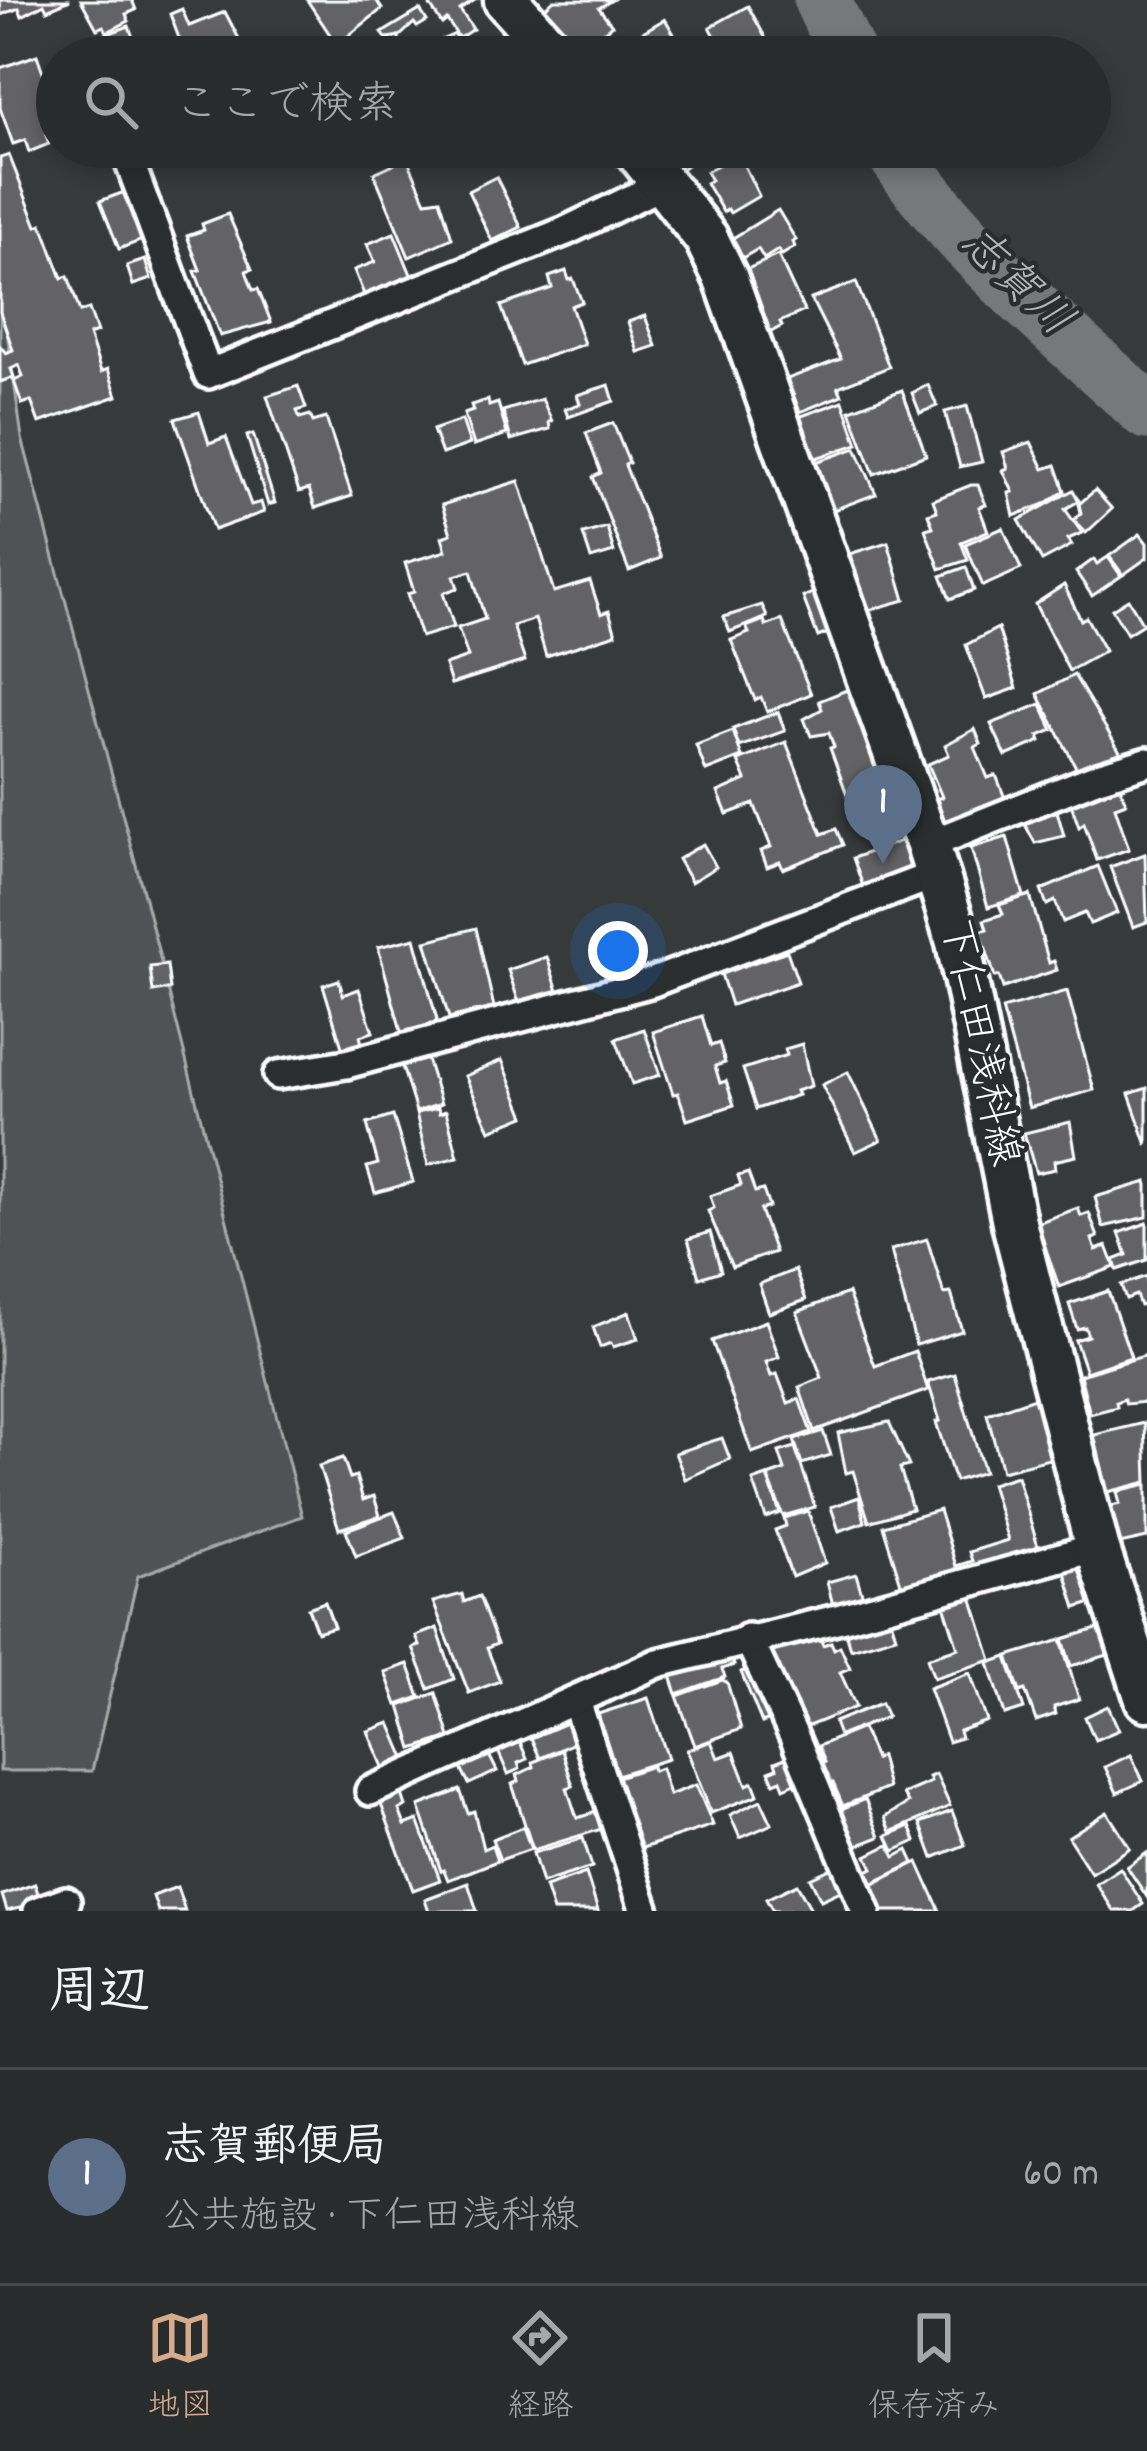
<!DOCTYPE html>
<html lang="ja">
<meta charset="utf-8">
<style>
:root{--surface:#292c2c;--page:#313434;--text:#f1f3f6;--muted:#a5a7a9;--line:#454848;--accent:#d6ab8b}
body{margin:0;font-family:Dekko,"Klee One",sans-serif;background:var(--page);color:var(--text)}
.you{position:absolute;left:618px;top:951px;width:42px;height:42px;margin:-30px;border:9px solid #fff;border-radius:50%;background:#1a73e8;box-shadow:0 0 0 18px #1a73e833}
.badge{display:grid;place-items:center;width:78px;height:78px;border-radius:50%;background:var(--accent);color:#fff;font-size:39px;font-weight:700}
.pin{position:absolute;translate:-50% -99px;filter:drop-shadow(0 3px 6px #0008)}
.pin::after{content:'';position:absolute;top:63px;width:42px;height:36px;background:inherit;clip-path:polygon(0 0,100% 0,50% 100%)}
.list{margin:0;padding:0;list-style:none}
h2{display:flex;justify-content:space-between;align-items:center;height:156px;margin:0;padding:0 48px;font-size:51px}
h2 small{font-size:39px;font-weight:400;color:var(--muted)}
.list li{display:grid;grid-template-columns:78px 1fr auto;gap:36px;align-items:center;box-sizing:border-box;height:216px;padding:0 48px;border-top:3px solid var(--line)}
.list b{display:block;font-size:45px;white-space:nowrap}
.list p{margin:0;font-size:39px;white-space:nowrap;color:var(--muted)}
.list em{font-size:39px;font-style:normal;color:var(--muted)}
.icon{flex:none;width:66px;height:66px;fill:none;stroke:currentColor;stroke-width:2;stroke-linecap:round;stroke-linejoin:round}
.map{position:relative;flex:none;width:1147px;height:1911px;overflow:hidden}
.search{position:absolute;background:var(--surface);box-shadow:0 6px 18px #0003;left:36px;right:36px;top:36px;height:132px;display:flex;align-items:center;gap:30px;box-sizing:border-box;padding:0 42px;border-radius:66px;color:var(--muted);font-size:45px}
.sheet{height:372px;background:var(--surface)}
nav{display:flex;justify-content:space-around;align-items:center;box-sizing:border-box;height:168px;border-top:3px solid var(--line);background:var(--surface);font-size:33px;color:var(--muted)}
nav a{display:grid;justify-items:center;gap:6px}
nav .on{color:var(--accent)}
.map>svg:first-child{display:block}
.green{fill:#505354;stroke:#a8a9aa;stroke-width:3}
.lines{fill:none;stroke-linecap:round;stroke-linejoin:round}
.river{stroke:#767879;stroke-width:57}
.building{fill:#636465;stroke:#fff;stroke-width:3}
.street-casing{stroke:#fff;stroke-width:36}
.primary-casing{stroke:#fff;stroke-width:51}
.street{stroke:#2a2d2e;stroke-width:27}
.primary{stroke:#2a2d2e;stroke-width:42}
.labels{text-anchor:middle;dominant-baseline:central;stroke-width:9;stroke-linejoin:round;paint-order:stroke}
.street-label{font-size:42px;fill:#fff;stroke:#2a2d2e}
.water-label{font-size:45px;font-style:italic;fill:#b4b5b5;stroke:#2a2d2e}
</style>
<div class="map">
<svg width="1147" height="1911" viewBox="0 0 1147 1911">
<rect width="100%" height="100%" fill="#373a3b"/>
<filter id="ink" filterUnits="userSpaceOnUse"><feTurbulence type="fractalNoise" baseFrequency=".00833" numOctaves="2"/><feDisplacementMap in="SourceGraphic" scale="24" xChannelSelector="R" yChannelSelector="G"/><feConvolveMatrix kernelMatrix="1 2 1 2 8 2 1 2 1" color-interpolation-filters="sRGB"/></filter>
<g filter="url(#ink)">
<path class="green" d="M0,282l22,156 122,457 158,621 -164,60 -46,195h-92z"/>
<g class="lines">
<g class="river">
<path d="M822,0l27,57"/>
<path d="M891,147c67,102 167,182 256,264"/>
</g>
</g>
<g class="building">
<path d="M0,0h70l-23,10 -3,-6 -22,12 -3,-8 -18,7z"/>
<path d="M81,0h51l4,10 -10,4 3,7 -22,11 -3,-6 -7,3z"/>
<path d="M307,0h69l6,9 -45,36z"/>
<path d="M475,0l-15,10 13,19 -14,9 -12,-18 -5,4 -15,-23z"/>
<path d="M554,0h58l-13,8 13,17 -26,21 -6,-7 -8,7 -27,-38z"/>
<path d="M748,6l28,51h-49l-17,-30z"/>
<path d="M182,9l7,17 36,-14 22,42 -6,3h-55l-16,-43z"/>
<path d="M420,10l7,11 -10,6 -3,-4 -14,13 -14,2 -4,-5z"/>
<path d="M665,19l19,32 -11,6h-51l13,-8 -6,-9z"/>
<path d="M129,26l10,29 -39,2 -6,-18z"/>
<path d="M455,34l10,23h-30l-5,-12z"/>
<path d="M398,36l9,21h-57z"/>
<path d="M37,55l20,57v19l-11,4 3,9 -20,8 -4,-12 -12,4 -13,-36v-40z"/>
<path d="M665,147h45l-28,22z"/>
<path d="M738,153l21,43 -29,17 -2,-4 -5,3 -17,-29 5,-3 -5,-8z"/>
<path d="M9,155l28,71 5,-2 20,54 6,-2 12,36 9,-3 8,23 -8,3 12,37 7,-3 9,27 -78,27 -8,-22 -9,3 -8,-23 9,-4 -4,-12 -8,4 3,8 -14,5v-36l6,7 7,-3 -13,-38v-154z"/>
<path d="M407,158l19,43 14,-2 12,39 -43,19 -35,-84z"/>
<path d="M496,177l25,50 -29,14 -24,-50z"/>
<path d="M130,190l18,48 -29,11 -19,-48z"/>
<path d="M778,210l18,30 -3,2 2,5 -13,8 -4,-5 -14,9 -6,-10 -19,11 -11,-19z"/>
<path d="M228,214l24,55 -6,2 7,19 5,-1 13,33 -51,14 -25,-65 5,-1 -13,-34 17,-6 -2,-6z"/>
<path d="M394,233l18,44 -47,20 -11,-27 21,-8 -8,-18z"/>
<path d="M778,255l26,56 -24,11 2,4 -13,7 -32,-59z"/>
<path d="M145,260l6,19 -18,6 -6,-19z"/>
<path d="M566,271l3,9 4,-1 9,23 -11,4 13,38 -62,21 -21,-59 51,-18 -3,-11z"/>
<path d="M856,282l33,85 -51,20 4,8 -42,17 -13,-33 54,-20 -30,-60z"/>
<path d="M645,316l11,30 -18,6 -10,-30z"/>
<path d="M609,385l5,16 -46,16 -3,-8 15,-5 -3,-9z"/>
<path d="M928,385l9,21 -17,7 -8,-20z"/>
<path d="M298,386l8,22 -9,3 3,7 10,-3 3,7 13,-4 26,78 -37,12 -6,-19 -10,3 -32,-96z"/>
<path d="M902,390l24,65 -52,19 -24,-64z"/>
<path d="M542,399l10,22 -3,1 1,7 -39,11 -8,-29z"/>
<path d="M488,400l1,6 9,-3 9,31 -33,11 -10,-31 9,-3 -2,-6z"/>
<path d="M843,401l15,43 -48,16 -14,-42z"/>
<path d="M967,406l15,56 -22,5 -15,-55z"/>
<path d="M199,412l10,31 17,-6 25,68 10,-3 3,10 -50,18 -39,-111z"/>
<path d="M462,420l8,24 -28,10 -9,-24z"/>
<path d="M613,423l16,40 -4,2 36,93 -32,13 -36,-94 8,-4 -15,-40z"/>
<path d="M253,434l22,69 -7,2 -21,-69z"/>
<path d="M1031,442l13,27 12,-4 9,26 -20,13 -31,12 -5,-23 4,-1 -10,-22 5,-2 -5,-16z"/>
<path d="M856,448l20,46 -48,18 -15,-49z"/>
<path d="M519,481l35,111 36,-11 11,33 8,-3 7,23 -70,22 -11,-37 -22,7 12,35 -74,23 -6,-19 23,-8 -10,-29 27,-9 -14,-48 -17,5 4,12 -15,5 11,34 -33,10 -14,-43 7,-2 -9,-29 41,-12 -4,-14 9,-3 -9,-29z"/>
<path d="M971,485h7l8,20 -7,2 9,24 -27,11 7,18 -28,9 -15,-40 8,-2 -5,-13 9,-3 -4,-11z"/>
<path d="M1073,490l6,11 -14,8 17,24 -14,6 4,6 -30,16 -23,-41z"/>
<path d="M1095,490l17,19 -26,24 -12,-13 7,-7 -2,-9z"/>
<path d="M607,527l7,25 -23,7 -8,-25z"/>
<path d="M1003,528l18,41 -38,17 -18,-42z"/>
<path d="M1140,534l7,9v15l-24,17 -14,-19z"/>
<path d="M888,542l17,58 -43,12 -16,-57z"/>
<path d="M1108,557l13,19 -29,20 -16,-24 18,-13 3,5z"/>
<path d="M966,567l8,23 -24,9 -9,-23z"/>
<path d="M1064,585l17,35 5,-3 19,34 -36,20 -34,-67z"/>
<path d="M815,592l16,40 -13,5 -15,-40z"/>
<path d="M1128,599l15,25 -16,10 -15,-25z"/>
<path d="M762,605l5,12 -37,15 -6,-15z"/>
<path d="M764,620l2,6 16,-6 29,74 -44,18 -6,-15 -6,3 -24,-60 18,-7 -3,-6z"/>
<path d="M998,628l19,60 -31,11 -20,-54z"/>
<path d="M1074,675l51,85 -43,19 -44,-85z"/>
<path d="M849,689l45,119 -37,14 -27,-74 4,-1 -5,-14 -18,3 -7,-17 18,-10 -3,-8z"/>
<path d="M1041,704l12,26 -14,6 2,5 -35,15 -15,-32z"/>
<path d="M778,712l7,19 -46,16 -6,-18z"/>
<path d="M975,729l6,15 -6,3 13,31 8,-3 12,31 -60,24 -12,-31 6,-2 -14,-33 21,-9 -4,-10z"/>
<path d="M733,731l9,26 -36,14 -10,-26z"/>
<path d="M786,742l36,92 14,-5 7,16 -60,24 -3,-7 -13,5 -6,-16 10,-4 -17,-43 -27,10 -9,-22 28,-12 -8,-19z"/>
<path d="M1119,783l7,20 -11,4 14,42 -32,11 -13,-37 -5,4 -9,-26z"/>
<path d="M1055,804l9,32 -29,7 -14,-26z"/>
<path d="M1007,837l17,59 -36,11 -17,-59z"/>
<path d="M903,840l11,31 -50,18 -11,-31z"/>
<path d="M703,844l13,23 -25,15 -13,-23z"/>
<path d="M1145,854l2,68 -14,5 -23,-60z"/>
<path d="M1098,866l19,47 -27,11 -5,-11 -22,9 -8,-21 -8,4 -6,-15z"/>
<path d="M1030,895l19,68 5,-2 3,9 -54,18 -4,-12 -4,1 -15,-46 7,-2 -3,-9 19,-6 -4,-9z"/>
<path d="M476,928l19,84 -17,4 -1,-5 -28,7 -23,-77z"/>
<path d="M415,938l22,82 -6,8 -28,10 -25,-91z"/>
<path d="M787,951l11,31 -67,23 -10,-31z"/>
<path d="M547,957l12,37 -39,12 -12,-36z"/>
<path d="M167,965l3,24 -17,3 -3,-25z"/>
<path d="M339,980l4,15 16,-6 14,43 -13,4 4,15 -19,6 -22,-72z"/>
<path d="M1067,991l27,99 -65,18 -27,-99z"/>
<path d="M702,1016l9,30 8,-3 6,20 -10,3 5,17 6,-2 8,24 -47,15 -9,-27 -5,1 -20,-62z"/>
<path d="M644,1029l16,46 -28,9 -16,-45z"/>
<path d="M802,1044l9,42 -15,5 2,4 -42,14 -13,-40 44,-14 -2,-6z"/>
<path d="M426,1056l15,48 -25,8 -15,-49z"/>
<path d="M502,1060l23,56 -35,14 -25,-54z"/>
<path d="M848,1072l33,68 -26,12 -33,-67z"/>
<path d="M1147,1088v57l-18,-51z"/>
<path d="M438,1108l1,5 7,-2 12,46 -30,8 -12,-52z"/>
<path d="M393,1116l20,66 -38,11 -8,-26 11,-3 -11,-40z"/>
<path d="M1070,1122l6,34 -22,5 1,8 -19,4 -12,-40z"/>
<path d="M748,1173l7,19 8,-2 6,17 -9,3 15,42 -43,15 -24,-56 6,-3 -4,-12 31,-11 -3,-9z"/>
<path d="M1147,1182v35l-44,10 -8,-30z"/>
<path d="M1078,1208l3,8 8,-3 9,24 -6,2 4,11 11,-4 8,21 -56,20 -22,-64z"/>
<path d="M1147,1223v37l-30,10 -3,-10 13,-5 -8,-22z"/>
<path d="M710,1232l11,39 -22,7 -11,-39z"/>
<path d="M927,1239l17,55 7,-1 11,38 -46,14 -25,-95z"/>
<path d="M795,1270l11,30 -37,13 -10,-29z"/>
<path d="M1147,1276v28l-7,2 -4,-11 -10,4 -5,-14z"/>
<path d="M1108,1291l23,66 -45,15 -11,-32 13,-4 -3,-9 -8,2 -8,-25z"/>
<path d="M848,1293l27,73 40,-15 13,39 -114,41 -15,-44 23,-9 -25,-66z"/>
<path d="M629,1312l9,27 -25,8 -2,-4 -11,4 -7,-20z"/>
<path d="M766,1321l13,36 -13,5 5,14 6,-2 11,29 11,-4 12,33 -59,21 -40,-112z"/>
<path d="M1147,1355v47l-21,2 -2,-5 -8,3 1,5 -27,7 -10,-39z"/>
<path d="M955,1374l29,98 -29,9 -19,-59 4,-1 -12,-39z"/>
<path d="M1034,1398l4,1 15,59 -51,13 -15,-57z"/>
<path d="M889,1422l20,44 -9,2 12,41 -43,13 -16,-51 -7,2 -8,-40z"/>
<path d="M1145,1423l2,59 -39,10 -14,-57z"/>
<path d="M823,1431l8,24 -29,9 -8,-24z"/>
<path d="M722,1438l8,21 -45,20 -10,-26z"/>
<path d="M795,1447l20,60 -32,9 -15,-40 17,-6 -6,-18z"/>
<path d="M343,1458l7,20 6,-2 7,24 11,-4 6,20 -41,13 -20,-63z"/>
<path d="M767,1476l13,37 -14,5 -13,-37z"/>
<path d="M1017,1476l22,74 -136,40 -20,-64 56,-16 17,56 16,-5 -3,-9 39,-12 -17,-56z"/>
<path d="M1147,1485v53l-27,6 -9,-38 9,-2 -3,-12z"/>
<path d="M859,1497l6,25 -26,9 -8,-24z"/>
<path d="M808,1511l17,52 -33,14 -17,-47 11,-4 -2,-8z"/>
<path d="M394,1512l11,26 -49,18 -10,-26z"/>
<path d="M1087,1562l11,39 -22,7 -12,-39z"/>
<path d="M856,1574l7,23 -30,8 -6,-23z"/>
<path d="M462,1594l2,8 15,-6 18,48 -10,4 13,33 -31,12 -36,-91z"/>
<path d="M972,1597l20,63 -58,18 -7,-20 31,-10 -14,-43z"/>
<path d="M325,1602l9,25 -17,5 -9,-24z"/>
<path d="M889,1613l7,23 -45,13 -7,-23z"/>
<path d="M437,1628l17,51 -25,10 -16,-41 7,-2 -4,-10z"/>
<path d="M1100,1628l8,27 -37,11 -8,-27z"/>
<path d="M816,1630l7,15 8,-3 3,7 6,-3 10,22 -10,4 16,35 -55,22 -37,-81z"/>
<path d="M1061,1640l18,59 -25,8 2,7 -20,7 -11,-31 -5,2 -12,-36z"/>
<path d="M729,1652l5,13 -12,4 3,8 -48,17 -7,-21z"/>
<path d="M1007,1657l17,52 -19,6 -16,-52z"/>
<path d="M408,1664l12,33 -23,8 -12,-33z"/>
<path d="M755,1667l23,50 -16,6 -21,-51z"/>
<path d="M970,1673l17,48 -28,10 2,7 -13,4 -19,-54z"/>
<path d="M722,1680l5,2 14,47 -46,17 -18,-50z"/>
<path d="M436,1693l14,44 -37,12 -13,-43z"/>
<path d="M648,1698l20,61 -51,16 -19,-61z"/>
<path d="M881,1703l6,14 -48,19 -5,-14z"/>
<path d="M1108,1706l11,24 -24,10 -10,-23z"/>
<path d="M575,1719l8,20 -43,19 -9,-20z"/>
<path d="M390,1723l20,47 -22,9 -20,-48z"/>
<path d="M862,1728l13,31 5,-3 8,32 -45,18 -10,-23 -8,3 -9,-21 9,-3 -7,-16z"/>
<path d="M711,1741l7,17 16,-6 13,33 6,-3 5,13 -47,18 -24,-63z"/>
<path d="M520,1742l7,17 -9,4 2,6 -12,5 -10,-23z"/>
<path d="M562,1750l11,36 -6,2 10,30 22,-7 6,17 -72,22 -21,-66 7,-3 -2,-6 17,-8 -1,-5z"/>
<path d="M489,1755l8,16 -28,13 -8,-16z"/>
<path d="M793,1755l11,24 -20,9 -3,-8 -7,3 -5,-12 8,-3 -2,-6z"/>
<path d="M1131,1755l12,26 -26,12 -12,-26z"/>
<path d="M652,1766l1,5 8,-3 8,27 27,-10 17,40 -74,24 -22,-72z"/>
<path d="M936,1774l14,32 -59,26 -6,-15 23,-14 -5,-9 28,-12 -2,-5z"/>
<path d="M460,1790l8,23 6,-2 9,38 9,-4 5,16 -49,19 -4,-10 -3,1 -22,-65z"/>
<path d="M401,1791l5,15 -7,4 6,15 13,-5 22,60 -27,10 -34,-91z"/>
<path d="M865,1799l15,38 -31,12 -15,-37z"/>
<path d="M761,1800l11,24 -32,14 -10,-23z"/>
<path d="M952,1811l13,34 -32,13 -13,-35z"/>
<path d="M1107,1812l23,36 -39,25 -23,-36z"/>
<path d="M910,1826l6,15 -22,10 -7,-15z"/>
<path d="M523,1827l8,22 -31,11 -8,-21z"/>
<path d="M583,1838l9,29 -50,16 -9,-30z"/>
<path d="M889,1845l6,12 13,-7 6,13 -47,23 -6,-12 12,-6 -6,-12z"/>
<path d="M1147,1853v44l-20,-30z"/>
<path d="M918,1862l22,49h-67l-5,-24z"/>
<path d="M839,1865l10,22 -28,13 -11,-22z"/>
<path d="M1120,1868l23,36 -10,7h-19l-18,-27z"/>
<path d="M586,1873l12,38h-45l-8,-24z"/>
<path d="M468,1883l9,28h-48l-4,-12z"/>
<path d="M35,1884l6,19 -34,8 -5,-16z"/>
<path d="M797,1884l15,27h-39l-7,-12z"/>
<path d="M177,1887l8,24h-27l-5,-15z"/>
</g>
<g class="lines">
<g class="street-casing">
<g id="street">
<path d="M124,147l84,227 358,-143 99,-48"/>
<path d="M928,845l170,-68 49,-15"/>
<path d="M278,1075l68,-11 307,-82 284,-108"/>
<path d="M748,1638l47,101 71,172"/>
<path d="M576,1701l69,210"/>
<path d="M370,1791l288,-128 183,-45 256,-71"/>
<path d="M38,1911l28,-10"/>
</g>
</g>
<g class="primary-casing">
<g id="primary">
<path d="M506,0l51,57"/>
<path d="M634,147l72,91 20,41 202,566 30,97 57,285 82,320 50,152"/>
</g>
</g>
<use href="#street" class="street"/>
<use href="#primary" class="primary"/>
</g>
</g>
<g class="labels">
<g class="street-label">
<text transform="translate(976 1043) rotate(78)">下仁田浅科線</text>
</g>
<g class="water-label">
<text transform="translate(1014 284) rotate(44)">志賀川</text>
</g>
</g>
</svg>
<div class="you"></div>
<div class="pin badge" style="left:883px;top:864px;background:#5c6f8a">1</div>
<div class="search"><svg class="icon" aria-label="search" viewBox="0 0 24 24"><circle cx="10" cy="10" r="6"/><path d="M15 15l6 6"/></svg>ここで検索</div>
</div>
<section class="sheet">
<h2>周辺<small></small></h2>
<ul class="list">
<li><span class="badge" style="background:#5c6f8a">1</span><div><b>志賀郵便局</b><p>公共施設 · 下仁田浅科線</p></div><em>60 m</em></li>
</ul>
</section>
<nav>
<a class="on"><svg class="icon" aria-label="map" viewBox="0 0 24 24"><path d="M3 6l6-2 6 2 6-2v14l-6 2-6-2-6 2zM9 4v14M15 6v14"/></svg>地図</a>
<a><svg class="icon" aria-label="directions" viewBox="0 0 24 24"><path d="M12 3l9 9-9 9-9-9zM9 14v-3h6M13 9l2 2-2 2"/></svg>経路</a>
<a><svg class="icon" aria-label="saved" viewBox="0 0 24 24"><path d="M7 4h10v16l-5-4-5 4z"/></svg>保存済み</a>
</nav>
